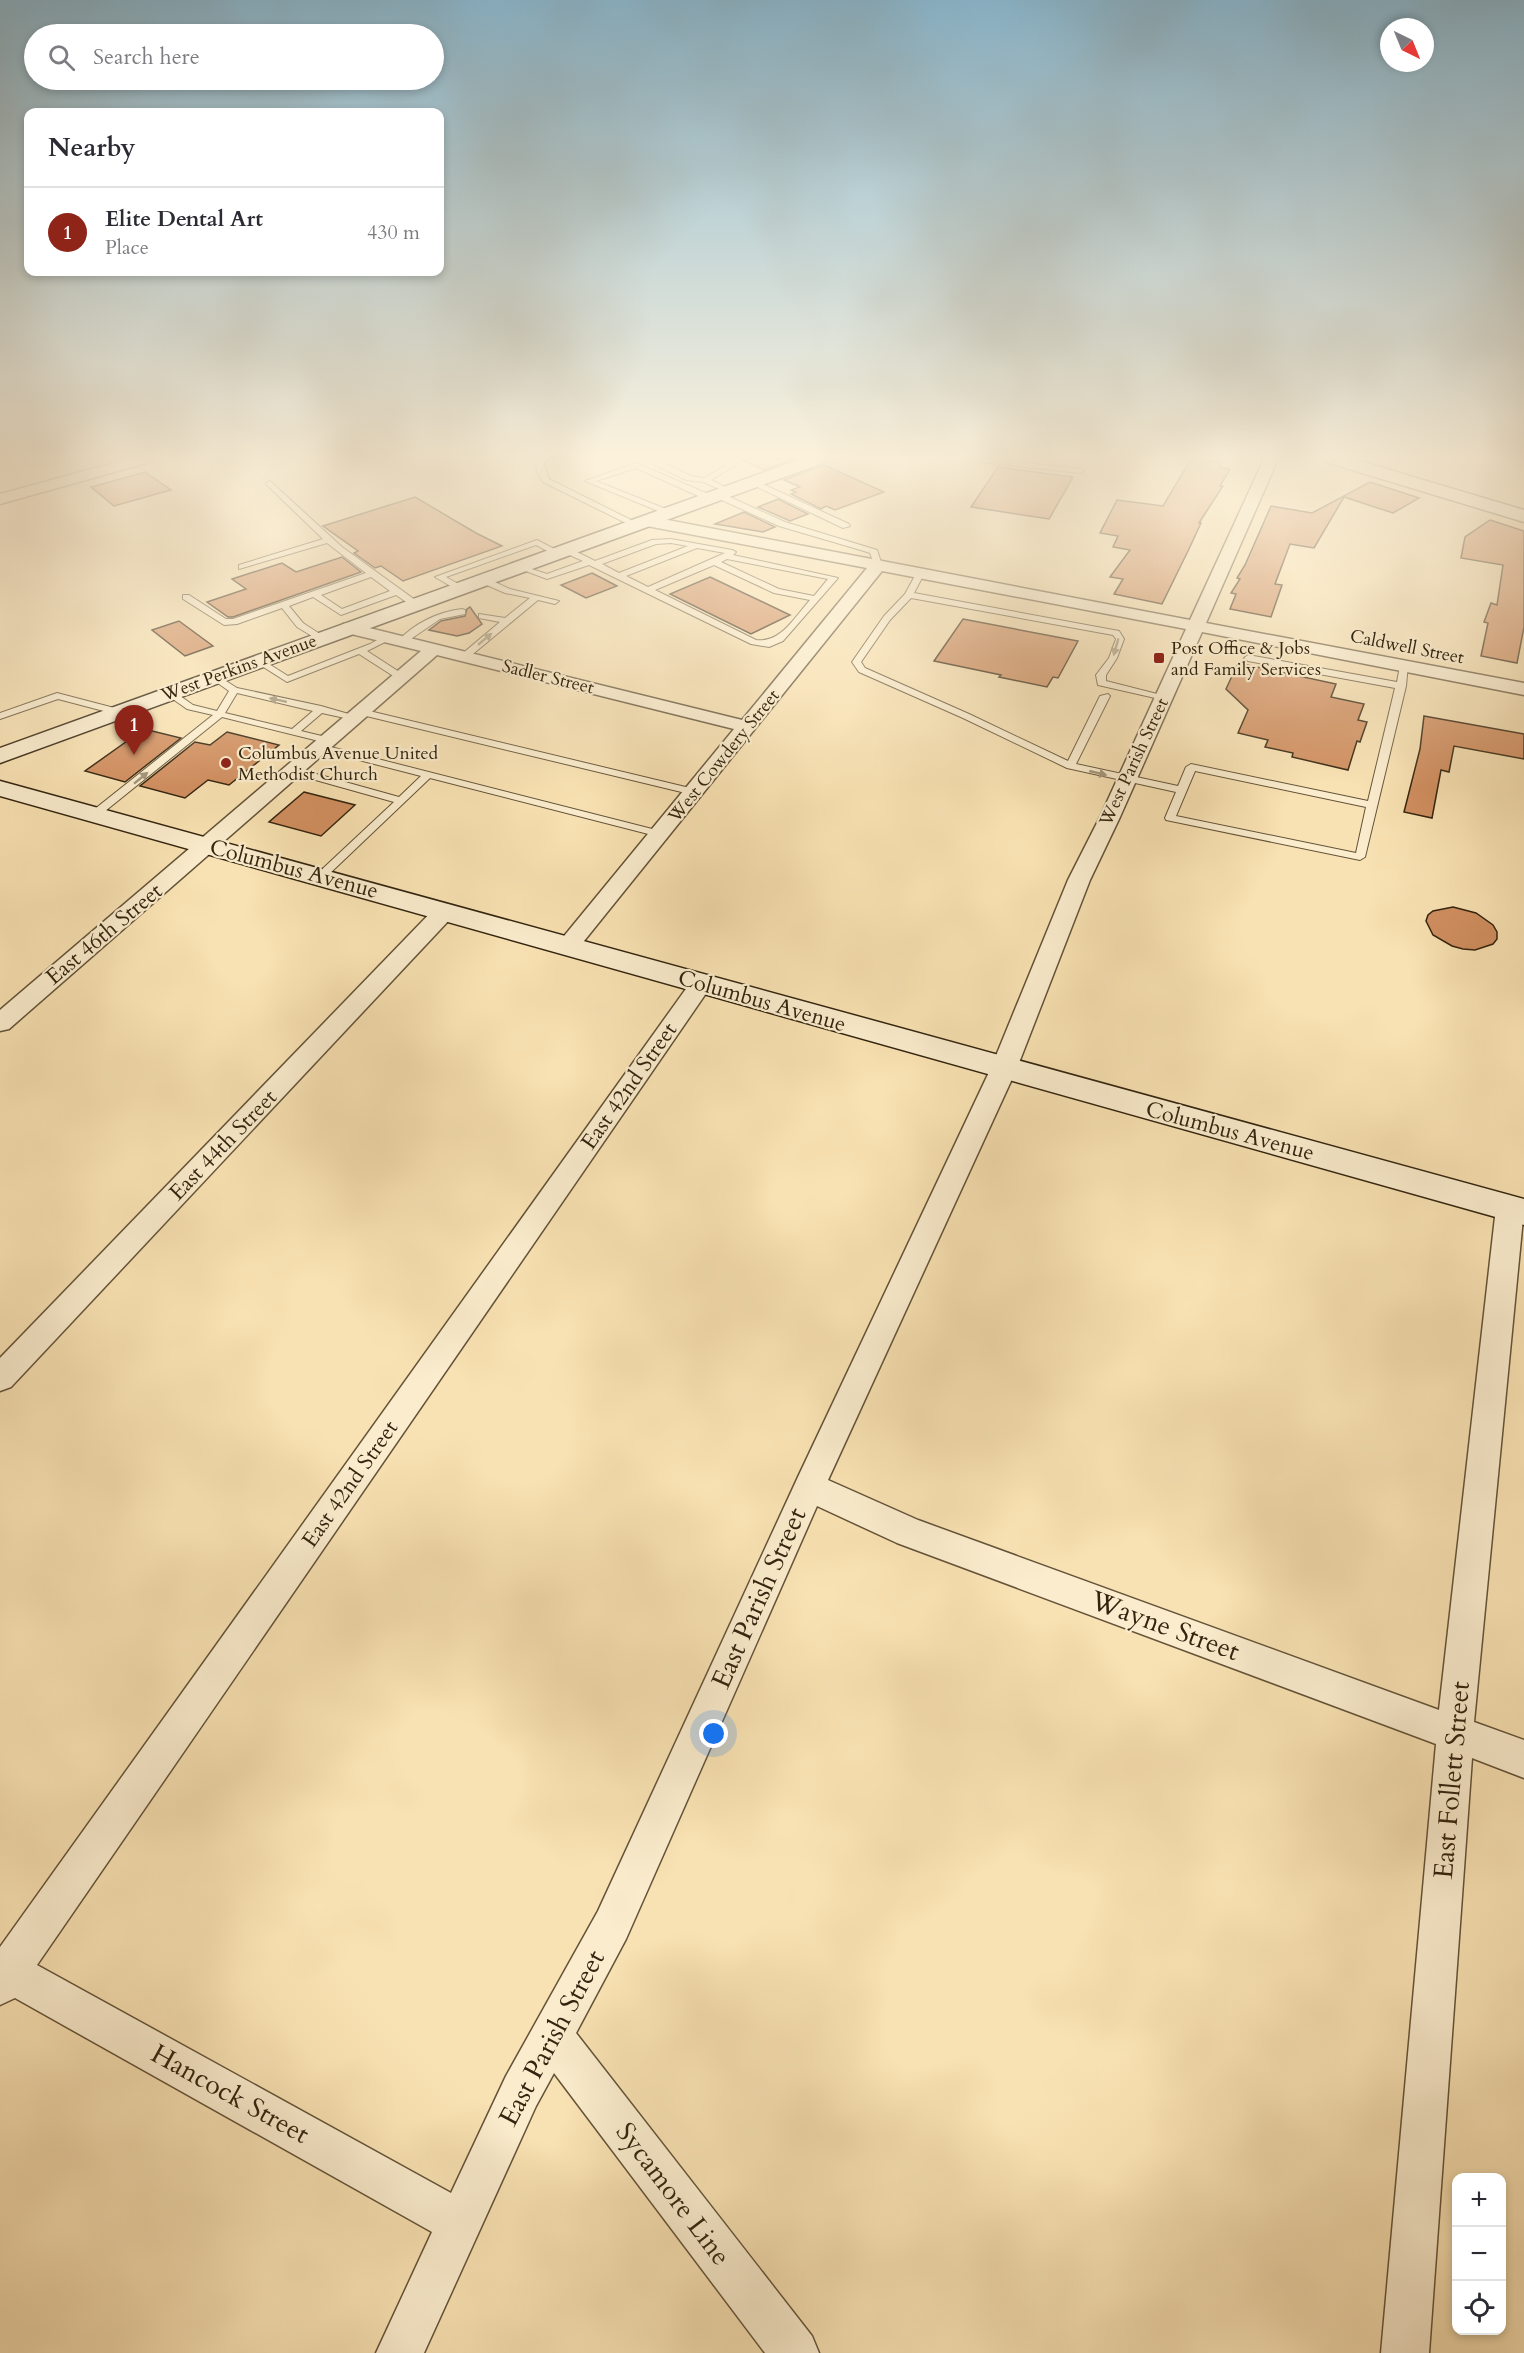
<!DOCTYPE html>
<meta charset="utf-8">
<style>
:root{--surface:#fff;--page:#f2f2f3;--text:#2b2b33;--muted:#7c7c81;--line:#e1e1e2;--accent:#8f2418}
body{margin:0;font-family:Cardo,serif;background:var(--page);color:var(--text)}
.controls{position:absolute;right:18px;bottom:18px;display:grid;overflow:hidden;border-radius:12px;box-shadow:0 3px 9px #0003}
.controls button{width:54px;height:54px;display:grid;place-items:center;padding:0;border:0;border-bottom:2px solid var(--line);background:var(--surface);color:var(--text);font:30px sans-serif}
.compass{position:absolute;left:1380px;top:18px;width:54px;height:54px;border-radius:50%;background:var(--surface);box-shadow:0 3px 9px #0003;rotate:137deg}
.you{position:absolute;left:714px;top:1734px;width:21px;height:21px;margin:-15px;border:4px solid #fff;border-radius:50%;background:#1a73e8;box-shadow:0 0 0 9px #1a73e833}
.badge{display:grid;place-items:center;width:39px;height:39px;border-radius:50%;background:var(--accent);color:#fff;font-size:20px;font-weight:700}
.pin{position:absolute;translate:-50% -50px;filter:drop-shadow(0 2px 3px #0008)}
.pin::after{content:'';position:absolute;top:32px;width:21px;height:18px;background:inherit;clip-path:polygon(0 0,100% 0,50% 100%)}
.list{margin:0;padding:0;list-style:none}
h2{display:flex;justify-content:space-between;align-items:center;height:78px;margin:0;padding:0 24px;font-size:26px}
h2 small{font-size:20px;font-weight:400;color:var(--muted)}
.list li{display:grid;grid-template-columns:39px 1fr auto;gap:18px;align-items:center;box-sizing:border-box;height:90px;padding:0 24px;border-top:2px solid var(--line)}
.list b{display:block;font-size:22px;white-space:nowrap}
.list p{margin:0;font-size:20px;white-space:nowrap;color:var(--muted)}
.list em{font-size:20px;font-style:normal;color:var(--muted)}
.icon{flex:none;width:33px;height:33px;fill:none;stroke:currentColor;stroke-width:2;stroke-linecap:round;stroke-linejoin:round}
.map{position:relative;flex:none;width:1524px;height:2353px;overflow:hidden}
.search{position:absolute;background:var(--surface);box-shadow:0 3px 9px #0003;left:24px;top:24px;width:420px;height:66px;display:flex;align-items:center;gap:15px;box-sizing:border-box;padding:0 21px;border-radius:33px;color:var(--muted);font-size:22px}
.panel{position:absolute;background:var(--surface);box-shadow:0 3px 9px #0003;left:24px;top:108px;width:420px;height:168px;border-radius:12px}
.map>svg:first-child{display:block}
.building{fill:#d18f60;stroke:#33240f;stroke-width:1.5}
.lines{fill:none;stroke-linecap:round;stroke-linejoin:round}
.service-casing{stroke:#645338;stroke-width:2}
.minor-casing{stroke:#645338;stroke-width:3}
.tertiary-casing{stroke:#645338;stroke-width:3}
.secondary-casing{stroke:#33240f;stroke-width:3}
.service{fill:#faeccd;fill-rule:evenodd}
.minor{fill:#faeccd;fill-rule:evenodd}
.tertiary{fill:#faeccd;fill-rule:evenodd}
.secondary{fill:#faeccd;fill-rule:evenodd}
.oneway{fill:#a09278}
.poi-dot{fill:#8f2418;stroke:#faeccd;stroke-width:2}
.labels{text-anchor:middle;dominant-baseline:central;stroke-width:4.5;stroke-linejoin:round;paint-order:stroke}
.far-street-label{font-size:18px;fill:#33240f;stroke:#faeccd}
.far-poi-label{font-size:18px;fill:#33240f;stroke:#faeccd;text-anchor:start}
.street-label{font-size:22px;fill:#33240f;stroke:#faeccd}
.near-street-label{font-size:27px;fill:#33240f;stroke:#faeccd}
</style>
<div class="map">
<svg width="1524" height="2353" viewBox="0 0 1524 2353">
<rect width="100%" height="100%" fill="#f8e1b2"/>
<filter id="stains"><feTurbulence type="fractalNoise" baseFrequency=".00333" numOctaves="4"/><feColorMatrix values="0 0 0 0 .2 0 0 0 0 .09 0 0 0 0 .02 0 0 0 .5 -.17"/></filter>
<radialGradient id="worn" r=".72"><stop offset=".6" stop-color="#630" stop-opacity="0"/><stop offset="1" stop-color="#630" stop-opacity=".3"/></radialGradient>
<g class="building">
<path d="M740,459h55l-31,11z"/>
<path d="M1191,459l31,3 -2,5 10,2 -10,17h3l-24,37h2l-12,26 -27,55 -48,-10 9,-15 -13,-2 20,-27 -17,-3 5,-11 -18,-3 17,-33 46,6z"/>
<path d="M824,465l60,27 -49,18 -9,-4 -5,3 -30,-15 5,-2 -5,-2 9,-3 -16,-7z"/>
<path d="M998,467l75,10 -24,42 -78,-12z"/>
<path d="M145,472l26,18 -57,16 -23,-19z"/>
<path d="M1370,482l49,16 -26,15 -49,-16 -30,51 -24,-4 -15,40 7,1 -11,32 -41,-8 6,-15 -5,-1 9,-14 -3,-1 8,-13 26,-59 41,7z"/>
<path d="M415,497l61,36 26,13 -99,35 -22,-15 -6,2 -21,-15 4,-2 -35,-25z"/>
<path d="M778,499l30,15 -18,7 -32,-14z"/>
<path d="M744,512l31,15 -12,5 -48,-8z"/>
<path d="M1490,520l34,11v96l-7,36 -36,-7 7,-33 -4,-1 7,-19 6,2 6,-40 -42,-7 4,-21z"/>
<path d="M342,557l19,15 -128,45h-5l-21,-15 39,-13 -14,-10 50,-16 14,9z"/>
<path d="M592,573l25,13 -31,12 -25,-13z"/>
<path d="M710,577l80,38 -39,19 -81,-40z"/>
<path d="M470,607l12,17 -13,9 -12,3 -28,-6 12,-9 24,-5 2,-7z"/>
<path d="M963,619l115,22 -20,37 -5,-1 -6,10 -48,-10 2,-2 -67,-14z"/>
<path d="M179,621l34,25 -28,10 -33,-26z"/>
<path d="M1238,663l98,21 -5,13 33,7 -6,16 9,2 -7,20 -3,-1 -9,29 -56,-13 1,-4 -28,-6 3,-7 -30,-7 10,-23 -22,-21z"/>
<path d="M1424,716l100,18v25l-70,-13 -5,26 -8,-2 -9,48 -28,-6 16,-63z"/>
<path d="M144,729l37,9 -56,44 -40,-11z"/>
<path d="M227,732l52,13 -50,40 -21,-5 -23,18 -45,-12 55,-44 15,3z"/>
<path d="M304,792l51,13 -34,31 -52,-14z"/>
<path d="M1453,907l23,6 17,12 4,7v7l-4,5 -18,6 -12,-1 -11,-3 -19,-11 -7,-14 2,-6 5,-4z"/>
</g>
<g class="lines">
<g class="service-casing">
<g id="service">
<path d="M540,459h8l-4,5 5,15 92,46 -7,2 -91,-45 -6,-10 -1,-8z"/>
<path d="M654,459h10l-3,3 30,14 13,2 21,-12 -11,-7h9l11,7 -23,14 22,11 -4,2 -26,-11 -17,-2 -31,-15z"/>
<path d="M968,459h22l90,10 4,2 -4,2 -108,-12z"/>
<path d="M636,463l77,33 1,2 -7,2 -71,-32 -40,13 75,30v4h-3l-83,-34z"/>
<path d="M754,480l95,44 1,2 -7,2 -92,-44v-4z"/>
<path d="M270,481l72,66 76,55v4h-6l-16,-11 -55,20 -28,-18 -24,9 14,17 20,13v4l-3,1 -23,-14 -15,-19 -45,16 -13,1 -41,-26v-4h6l37,24h7l133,-46 -39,-30 -88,26v-4l84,-26 -56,-54 -1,-2zM371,577l19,14 -48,18 -21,-14z"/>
<path d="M715,493h6l64,29 92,28 5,15 -7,2 -5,-14 -6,-2 -85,-25 -64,-29z"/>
<path d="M671,539l61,11 4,2 -3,3 105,23 -55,63 -14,6 -18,-3 -162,-79 -42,14 -32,-12 4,-2 28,9 36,-13 -20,-9v-4h6l26,13 57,-21zM671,543l17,3 -69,27 -17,-9 54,-20zM697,548l28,5 -77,34 -22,-11zM727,559l101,20 -14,17 -35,-7 -58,-27zM714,565l60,28 36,7c-16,18 -29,43 -54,40l-101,-50z"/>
<path d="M537,540l25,13 -7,2 -19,-10 -90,32 16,9 1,2 -4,3 -24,-14z"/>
<path d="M917,572l7,2 -10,19 205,38 5,8 -7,19 -11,17v6l63,16 -5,3 -66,-15 -2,-10 13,-17 7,-19 -3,-4 -202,-37 -21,22 -29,42 4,6 104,46 99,47 32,-65 8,-2 2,2 -34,68 102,22 8,-19 5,-3 177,37 27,-113 -147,-27 -4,-3 4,-3 149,27 3,-16 8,-2 -2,22 -41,171 -5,3 -194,-40 -1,-2 11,-26 -109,-24 -104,-50 -104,-46 -7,-10 32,-46 21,-22zM1195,771l171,36 -10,46 -180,-37z"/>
<path d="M480,578h6l24,11 49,12 -4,3 -17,-4 -70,58h-6v-4l38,-32 -21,-4v-4l26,4 25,-20 -25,-5 -25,-11z"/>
<path d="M462,609l3,1v4l-25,5 -35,24 -7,-2c17,-18 40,-29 64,-32z"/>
<path d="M388,634l4,3 -1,2 -24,12 37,24v4h-6l-39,-25 -72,28 -33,-21 7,-2 27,17 82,-32z"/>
<path d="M215,674l22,14 84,18 38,11 -5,3 -32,-7 -21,18 29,7 2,2 -5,3 -105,-26 -123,99h-8v-4l122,-97 -26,-6 -20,-14v-4h6l20,14 24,6 12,-20 -17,-12v-4zM237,693l76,18 -21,18 -67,-16z"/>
<path d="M57,693l65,17 2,2 -5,3 -61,-16 -58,20v-6z"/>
<path d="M361,709l333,80 5,3 -5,3 -336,-81v-4z"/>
<path d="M319,744l345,88 1,2 -5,3 -230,-59 -105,100h-8v-4l77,-72 -107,-30v-4h8l104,29 22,-21 -105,-27 -2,-2z"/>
</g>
</g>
<g class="minor-casing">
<g id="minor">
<path d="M129,459h23l-2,3 -150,42v-10z"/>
<path d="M1264,459h14l-72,164 318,60v12l-322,-63 -82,185 -30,63 -73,188 -189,412 90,40 521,190 57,-502 4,-7 10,-3 10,3 4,7 -50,514 50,18v38l-52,-20 -43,595h-48l55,-609 -539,-201 -80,-37 -191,433 -50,94 236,303 7,17h-54l-211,-280 -18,33 -112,247h-48l56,-121 -417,-234 -15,7v-58l693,-968 8,-3 8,3 4,5 -4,5 -672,976 414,228 55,-117 92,-165 200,-434 193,-409 77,-188 32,-63 86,-188 -304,-58 -306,380 -8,2 -8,-2 -3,-5 3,-5 174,-212 -297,-74 -428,374 -9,2v-21l421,-359 -78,-19 -3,-4 3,-4 6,-1 393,97 125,-152 -220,-42 -5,-2 -3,-3 3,-3 5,-2 543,104z"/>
<path d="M445,904l8,2 3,5 -3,5 -442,471 -11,4v-33l437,-452z"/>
</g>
</g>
<g class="tertiary-casing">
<path id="tertiary" d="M1326,459h27l171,51v12l-195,-59z"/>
</g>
<g class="secondary-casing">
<g id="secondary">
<path d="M801,459h25l-3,4 -823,300v-15z"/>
<path d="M0,781l1524,418v26l-1524,-429z"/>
</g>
</g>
<use href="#service" class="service"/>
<use href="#minor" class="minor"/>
<use href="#tertiary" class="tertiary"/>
<use href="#secondary" class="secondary"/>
</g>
<defs><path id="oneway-solid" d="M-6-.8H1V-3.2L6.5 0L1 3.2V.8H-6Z" transform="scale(1.5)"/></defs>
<g class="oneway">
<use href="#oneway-solid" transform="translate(485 639) rotate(-40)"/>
<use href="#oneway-solid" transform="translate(1116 647) rotate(106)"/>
<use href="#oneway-solid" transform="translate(278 700) rotate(-168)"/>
<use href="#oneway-solid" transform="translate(1098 773) rotate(13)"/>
<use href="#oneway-solid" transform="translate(141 778) rotate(-39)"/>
</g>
<linearGradient id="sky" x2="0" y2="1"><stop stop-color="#8ab8d0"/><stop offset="0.58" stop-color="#fcf2dc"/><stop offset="1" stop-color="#fcf2dc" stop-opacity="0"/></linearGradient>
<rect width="1524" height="788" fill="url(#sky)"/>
<g class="poi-dot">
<rect x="1153" y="652" width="12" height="12" rx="3"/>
<circle cx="226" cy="763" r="6"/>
</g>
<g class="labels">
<g class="far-street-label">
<text transform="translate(1407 647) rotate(11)">Caldwell Street</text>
<text transform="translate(239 668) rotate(-20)">West Perkins Avenue</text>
<text transform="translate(548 677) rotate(14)">Sadler Street</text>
<text transform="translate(724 756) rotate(-51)">West Cowdery Street</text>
<text transform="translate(1134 762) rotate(-65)">West Parish Street</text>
</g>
<g class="far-poi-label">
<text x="1171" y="648">Post Office &amp; Jobs<tspan x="1171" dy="21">and Family Services</tspan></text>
<text x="238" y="753">Columbus Avenue United<tspan x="238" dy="21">Methodist Church</tspan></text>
</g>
<g class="street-label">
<text transform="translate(294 869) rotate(15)">Columbus Avenue</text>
<text transform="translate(104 934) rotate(-40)">East 46th Street</text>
<text transform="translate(762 1001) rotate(16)">Columbus Avenue</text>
<text transform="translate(629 1086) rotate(-55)">East 42nd Street</text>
<text transform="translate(1230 1131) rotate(15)">Columbus Avenue</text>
<text transform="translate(223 1145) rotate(-46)">East 44th Street</text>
<text transform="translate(350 1484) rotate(-55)">East 42nd Street</text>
</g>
<g class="near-street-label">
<text transform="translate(759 1598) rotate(-66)">East Parish Street</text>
<text transform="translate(1165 1626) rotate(20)">Wayne Street</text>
<text transform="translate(1452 1780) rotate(-85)">East Follett Street</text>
<text transform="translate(552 2038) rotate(-62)">East Parish Street</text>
<text transform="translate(230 2094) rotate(29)">Hancock Street</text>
<text transform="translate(673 2194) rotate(53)">Sycamore Line</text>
</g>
</g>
<rect width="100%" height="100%" filter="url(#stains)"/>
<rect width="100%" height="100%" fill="url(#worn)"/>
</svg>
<div class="controls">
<button>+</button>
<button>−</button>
<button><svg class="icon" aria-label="locate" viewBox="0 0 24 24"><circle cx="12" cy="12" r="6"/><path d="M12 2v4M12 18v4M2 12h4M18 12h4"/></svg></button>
</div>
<svg class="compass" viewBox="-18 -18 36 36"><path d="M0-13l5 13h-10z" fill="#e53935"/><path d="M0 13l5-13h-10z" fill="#7c7c81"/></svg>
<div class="you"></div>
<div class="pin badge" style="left:134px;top:755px">1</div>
<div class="search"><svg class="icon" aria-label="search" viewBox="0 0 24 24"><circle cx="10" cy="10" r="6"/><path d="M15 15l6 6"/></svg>Search here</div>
<section class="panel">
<h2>Nearby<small></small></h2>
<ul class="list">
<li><span class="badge">1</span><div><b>Elite Dental Art</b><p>Place</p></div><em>430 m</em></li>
</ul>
</section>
</div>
